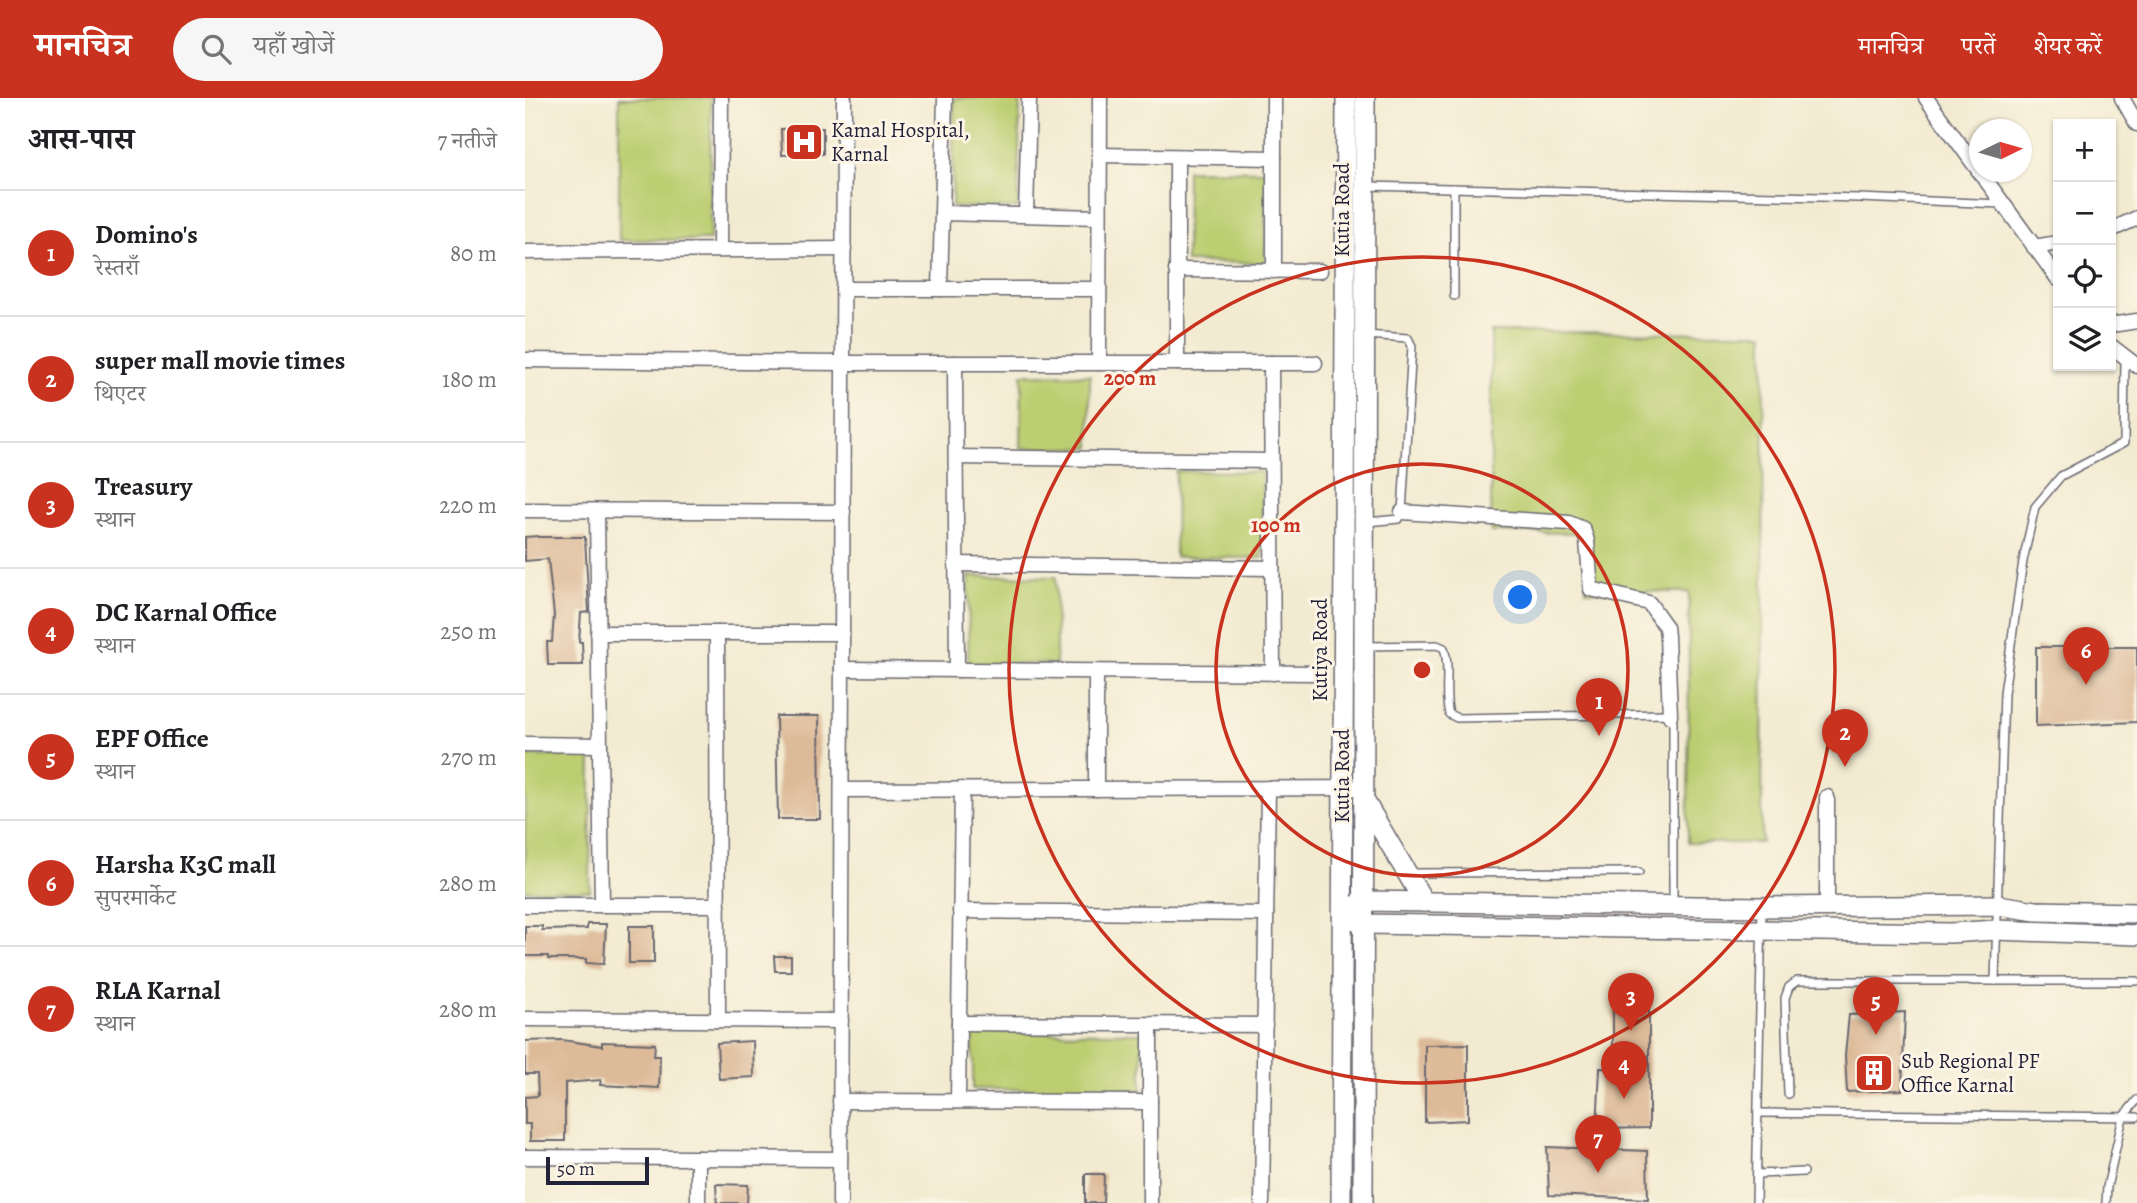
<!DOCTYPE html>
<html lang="hi">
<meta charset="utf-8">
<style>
:root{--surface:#fff;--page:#f6f6f6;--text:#202124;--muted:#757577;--line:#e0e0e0;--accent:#c8321e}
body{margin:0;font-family:Alegreya,"Noto Serif Devanagari",serif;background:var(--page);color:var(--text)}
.controls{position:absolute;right:21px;top:21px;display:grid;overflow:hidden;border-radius:0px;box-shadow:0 2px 5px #0004}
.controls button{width:63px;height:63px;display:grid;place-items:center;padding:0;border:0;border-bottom:2px solid var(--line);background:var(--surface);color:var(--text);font:35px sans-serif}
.compass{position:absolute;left:1444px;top:21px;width:63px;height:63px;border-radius:50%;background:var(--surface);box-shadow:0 2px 5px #0004;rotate:85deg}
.scale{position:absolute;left:21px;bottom:18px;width:103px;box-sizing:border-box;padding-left:7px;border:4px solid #22223b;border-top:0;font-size:19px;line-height:24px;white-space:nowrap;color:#22223b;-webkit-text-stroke:5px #fcf5e5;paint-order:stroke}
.you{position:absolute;left:996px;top:500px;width:24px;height:24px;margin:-18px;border:5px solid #fff;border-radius:50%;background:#1a73e8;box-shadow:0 0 0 10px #1a73e833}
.badge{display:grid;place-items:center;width:46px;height:46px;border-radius:50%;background:var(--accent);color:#fff;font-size:23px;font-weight:700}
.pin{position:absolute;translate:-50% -58px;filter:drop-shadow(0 2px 4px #0008)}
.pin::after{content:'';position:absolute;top:37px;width:24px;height:21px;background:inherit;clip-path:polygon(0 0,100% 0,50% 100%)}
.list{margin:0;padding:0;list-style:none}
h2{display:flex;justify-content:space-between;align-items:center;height:91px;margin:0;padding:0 28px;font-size:30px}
h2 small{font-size:23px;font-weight:400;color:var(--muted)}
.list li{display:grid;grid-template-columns:46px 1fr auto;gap:21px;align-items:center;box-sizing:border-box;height:126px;padding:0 28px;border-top:2px solid var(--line)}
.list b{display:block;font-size:26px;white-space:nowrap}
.list p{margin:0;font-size:23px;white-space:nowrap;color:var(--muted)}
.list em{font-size:23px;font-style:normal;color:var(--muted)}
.icon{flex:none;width:38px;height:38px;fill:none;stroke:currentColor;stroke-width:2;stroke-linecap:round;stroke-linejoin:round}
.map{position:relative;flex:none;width:1612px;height:1105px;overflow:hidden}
header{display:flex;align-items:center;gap:42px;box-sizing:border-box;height:98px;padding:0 35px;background:var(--accent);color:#fff}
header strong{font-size:33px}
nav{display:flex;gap:38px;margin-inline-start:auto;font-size:24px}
.search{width:490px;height:63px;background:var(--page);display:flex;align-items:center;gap:18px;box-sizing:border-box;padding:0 24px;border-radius:38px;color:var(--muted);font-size:26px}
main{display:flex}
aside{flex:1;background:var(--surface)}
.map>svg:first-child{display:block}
.green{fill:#bcce71;stroke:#6f7856;stroke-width:2}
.building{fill:#ddba98}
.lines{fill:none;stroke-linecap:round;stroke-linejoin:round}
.lane-casing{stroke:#6b6870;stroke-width:10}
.street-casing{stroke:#6b6870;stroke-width:17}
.secondary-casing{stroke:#6b6870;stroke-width:22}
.lane{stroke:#fff;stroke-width:7}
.street{stroke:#fff;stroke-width:14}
.secondary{stroke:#fff;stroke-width:19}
.ring{fill:none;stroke:#c8321e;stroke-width:3.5}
.labels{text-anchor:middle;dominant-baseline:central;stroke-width:6;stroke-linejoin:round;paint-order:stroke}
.poi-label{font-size:21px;fill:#22223b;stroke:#fcf5e5;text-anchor:start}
.street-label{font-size:21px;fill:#22223b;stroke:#fcf5e5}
.centre{fill:#c8321e;stroke:#fcf5e5;stroke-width:3.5}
.ring-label{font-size:21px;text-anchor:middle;font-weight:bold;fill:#c8321e;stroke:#fcf5e5;stroke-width:6;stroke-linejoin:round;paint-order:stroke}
</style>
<header>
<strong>मानचित्र</strong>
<div class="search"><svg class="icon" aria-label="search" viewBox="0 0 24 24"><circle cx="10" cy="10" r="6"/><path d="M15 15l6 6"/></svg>यहाँ खोजें</div>
<nav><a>मानचित्र</a><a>परतें</a><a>शेयर करें</a></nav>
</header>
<main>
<aside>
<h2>आस-पास<small>7 नतीजे</small></h2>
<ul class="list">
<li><span class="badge">1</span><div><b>Domino's</b><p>रेस्तराँ</p></div><em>80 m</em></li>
<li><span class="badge">2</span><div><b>super mall movie times</b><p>थिएटर</p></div><em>180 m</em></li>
<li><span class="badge">3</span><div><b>Treasury</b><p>स्थान</p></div><em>220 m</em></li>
<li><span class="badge">4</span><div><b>DC Karnal Office</b><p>स्थान</p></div><em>250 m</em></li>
<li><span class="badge">5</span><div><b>EPF Office</b><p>स्थान</p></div><em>270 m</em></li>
<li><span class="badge">6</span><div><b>Harsha K3C mall</b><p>सुपरमार्केट</p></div><em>280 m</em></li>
<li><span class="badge">7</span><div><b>RLA Karnal</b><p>स्थान</p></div><em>280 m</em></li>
</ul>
</aside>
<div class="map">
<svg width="1612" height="1105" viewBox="0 0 1612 1105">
<rect width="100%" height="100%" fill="#fcf5e5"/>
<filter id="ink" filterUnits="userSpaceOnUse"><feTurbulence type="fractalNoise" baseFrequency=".0143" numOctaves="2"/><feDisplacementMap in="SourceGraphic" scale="14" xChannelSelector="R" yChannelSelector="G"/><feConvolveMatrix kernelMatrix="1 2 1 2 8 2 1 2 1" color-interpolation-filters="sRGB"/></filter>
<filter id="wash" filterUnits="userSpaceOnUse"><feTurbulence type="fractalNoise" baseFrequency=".00686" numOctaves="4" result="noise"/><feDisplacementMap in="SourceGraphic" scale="28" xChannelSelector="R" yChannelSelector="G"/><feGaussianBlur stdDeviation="1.57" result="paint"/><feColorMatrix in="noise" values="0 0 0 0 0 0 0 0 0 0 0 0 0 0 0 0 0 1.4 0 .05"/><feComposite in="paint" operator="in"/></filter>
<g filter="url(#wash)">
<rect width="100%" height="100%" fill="#f3ebd1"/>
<g class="green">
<path d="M94,0h92l-1,142h-91z"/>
<path d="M429,0h66l-2,110 -66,-1z"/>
<path d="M662,72l79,1 -1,92 -79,-1z"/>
<path d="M966,234l273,1 -2,510h-74l1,-251 -103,-1v-58l-95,-1z"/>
<path d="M497,276l68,1v73h-69z"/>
<path d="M651,373l86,1v86l-87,-1z"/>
<path d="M444,478l87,1v87h-88z"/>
<path d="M0,658h66l-1,135 -65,-1z"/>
<path d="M448,934l169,1v57l-169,-1z"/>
</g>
<g id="blocks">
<g class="building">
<path d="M298,30v26l-41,1 -1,-26z"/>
<path d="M13,438v1h47l4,75 -8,1 -2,29h3l1,23h-35l-1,-23h5l2,-27 -6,-56 -23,2v-24z"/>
<path d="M1511,549h101v75l-101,4z"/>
<path d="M251,618h43l1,103h-42z"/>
<path d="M62,826h19l-2,40 -18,-1v-4h-38v-3h-23v-30h17v4l45,-1z"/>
<rect x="104" y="828" width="25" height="37"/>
<path d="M249,858h17v15h-16z"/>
<path d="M1088,909l36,2v119l-52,1 3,-61 13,1z"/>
<path d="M1380,914l-3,78 -55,2 -2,-37 4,-40z"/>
<path d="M37,942l40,6v-4l53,2 -1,12h6l-1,32 -59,-3 1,-5 -36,3v58h-35v-17h-5v-27l13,-1 -1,-22h-12v-33z"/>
<path d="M228,943l1,36 -35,2 -2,-36z"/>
<path d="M943,946v76l-43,2v-77z"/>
<path d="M1022,1049l100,4 1,48 -99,-4z"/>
<path d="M560,1076h19l-1,29h-18z"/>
<path d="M191,1086l32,1 -1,18h-30z"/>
</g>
</g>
</g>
<g filter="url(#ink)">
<use href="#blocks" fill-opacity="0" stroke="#6b6870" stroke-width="2"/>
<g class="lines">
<g class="lane-casing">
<g id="lane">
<path d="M841,88l493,12 142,6"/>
<path d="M929,198v-108"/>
<path d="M841,237l42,3 4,8 -10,166 -3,7 -33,3"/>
<path d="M840,548l72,-1 7,3c7,21 -1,44 5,66l8,4 208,-4 5,2 3,6v181"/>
<path d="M886,775l228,-1"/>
<path d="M1470,883l9,-288 19,-132 12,-54 26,-31 63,-33 1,-85"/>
<path d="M1263,996l-3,-96 4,-11 8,-6h340"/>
<path d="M1233,1015l379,4"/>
<path d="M1232,1076l47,-2"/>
<path d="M1231,1105l6,-295"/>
<path d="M1581,1105l1,-16 16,-70 14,-17"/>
</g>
</g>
<g class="street-casing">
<g id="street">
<path d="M1401,0l53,73"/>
<path d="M1597,0l15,26"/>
<path d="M574,57l175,3"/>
<path d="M1455,74l78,107"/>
<path d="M417,115l157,4"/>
<path d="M501,117l3,-117"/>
<path d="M1586,132l26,-12"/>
<path d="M1509,149l24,-4"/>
<path d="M195,152l1,-152"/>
<path d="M0,154l319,-3"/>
<path d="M651,172l144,1"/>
<path d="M749,173v-173"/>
<path d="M318,191h256"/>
<path d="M415,191l5,-191"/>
<path d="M1586,227l26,-4"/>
<path d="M1586,248l26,20"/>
<path d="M0,262l318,3h472"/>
<path d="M430,265l2,307"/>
<path d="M574,265l1,-265"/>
<path d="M652,265v-206"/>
<path d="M746,265l2,310"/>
<path d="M431,359l315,4"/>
<path d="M0,412l318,2"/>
<path d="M72,413l5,394"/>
<path d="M877,414l167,11 14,6 4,12 4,48 58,14 17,24 1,9 3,80"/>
<path d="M431,466l316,4"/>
<path d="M73,535h244"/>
<path d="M192,535l1,387"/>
<path d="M317,571l473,4"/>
<path d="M0,646l75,1"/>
<path d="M571,691v-117"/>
<path d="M317,692l522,-2"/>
<path d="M0,807h193"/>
<path d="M1302,809v-110"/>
<path d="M435,813l306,3"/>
<path d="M0,921l316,2"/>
<path d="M434,925l306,2"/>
<path d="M315,1003l310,1"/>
<path d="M433,1003l4,-312"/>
<path d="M0,1059l315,2"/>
<path d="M173,1105v-45"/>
<path d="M315,1105l4,-1105"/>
<path d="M625,1105v-178"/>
<path d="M737,1105l6,-415"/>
</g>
</g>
<g class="secondary-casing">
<g id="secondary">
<path d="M839,702l60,102"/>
<path d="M830,808l9,-5 398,6 236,-2 38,6 101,2"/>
<path d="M827,820l12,6 586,9 46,-3 141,5"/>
<path d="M816,1105l5,-1105"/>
<path d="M838,1105l2,-1105"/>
</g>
</g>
<use href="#lane" class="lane"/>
<use href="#street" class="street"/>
<use href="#secondary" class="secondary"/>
</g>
</g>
<g class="ring">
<circle cx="897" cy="572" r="206"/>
<circle cx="897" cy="572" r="413"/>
</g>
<defs>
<g id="hospital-square" transform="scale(2.0125)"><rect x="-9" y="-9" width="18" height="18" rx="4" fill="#c8321e" stroke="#fcf5e5"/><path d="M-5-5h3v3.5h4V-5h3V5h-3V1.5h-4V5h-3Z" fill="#fff"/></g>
<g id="building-square" transform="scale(2.0125)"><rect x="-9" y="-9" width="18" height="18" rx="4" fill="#c8321e" stroke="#fcf5e5"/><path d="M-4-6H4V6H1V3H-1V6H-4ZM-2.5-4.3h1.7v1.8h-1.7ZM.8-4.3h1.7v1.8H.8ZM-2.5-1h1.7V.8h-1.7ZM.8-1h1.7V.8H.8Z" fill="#fff"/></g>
</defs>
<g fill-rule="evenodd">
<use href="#hospital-square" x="279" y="44"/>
<use href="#building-square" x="1349" y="975"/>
</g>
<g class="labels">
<g class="poi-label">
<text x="306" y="32">Kamal Hospital,<tspan x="306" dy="24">Karnal</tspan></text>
<text x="1376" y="963">Sub Regional PF<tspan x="1376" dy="24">Office Karnal</tspan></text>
</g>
<g class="street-label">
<text transform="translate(817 112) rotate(-90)">Kutia Road</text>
<text transform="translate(795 552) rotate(-90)">Kutiya Road</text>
<text transform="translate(817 678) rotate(-90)">Kutia Road</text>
</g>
</g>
<circle cx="897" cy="572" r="10" class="centre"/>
<g class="ring-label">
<text x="605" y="287">200 m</text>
<text x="751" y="434">100 m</text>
</g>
</svg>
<div class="controls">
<button>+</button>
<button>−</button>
<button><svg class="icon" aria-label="locate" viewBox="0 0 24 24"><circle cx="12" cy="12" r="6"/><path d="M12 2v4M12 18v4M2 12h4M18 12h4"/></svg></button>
<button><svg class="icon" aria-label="layers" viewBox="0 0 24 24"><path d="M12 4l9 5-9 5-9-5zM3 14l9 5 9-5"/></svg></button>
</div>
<svg class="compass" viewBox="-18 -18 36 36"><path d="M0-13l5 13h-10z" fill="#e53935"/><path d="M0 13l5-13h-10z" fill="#757577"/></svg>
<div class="scale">50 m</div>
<div class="you"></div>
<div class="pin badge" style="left:1074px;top:638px">1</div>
<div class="pin badge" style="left:1320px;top:669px">2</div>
<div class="pin badge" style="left:1106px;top:933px">3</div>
<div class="pin badge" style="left:1099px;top:1001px">4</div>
<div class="pin badge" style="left:1351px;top:937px">5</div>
<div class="pin badge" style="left:1561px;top:587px">6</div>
<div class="pin badge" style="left:1073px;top:1075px">7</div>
</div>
</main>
